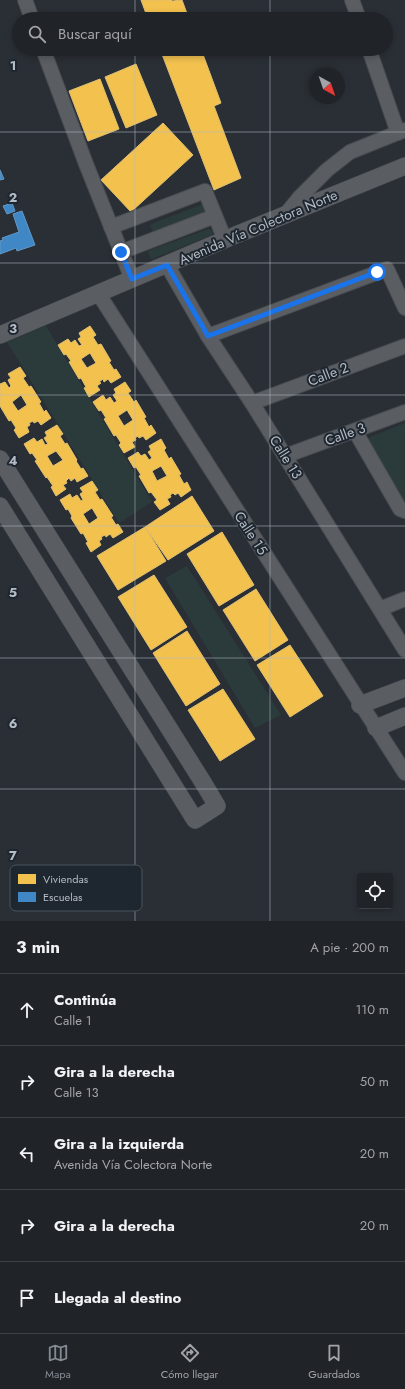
<!DOCTYPE html>
<html lang="es">
<meta charset="utf-8">
<style>
:root{--surface:#202328;--page:#282b30;--text:#f1f3f6;--muted:#a2a4a8;--line:#3d4045;--accent:#848b93}
body{margin:0;font-family:Jost,sans-serif;background:var(--page);color:var(--text)}
.controls{position:absolute;right:12px;bottom:12px;display:grid;overflow:hidden;border-radius:4px;box-shadow:0 2px 6px #0003}
.controls button{width:36px;height:36px;display:grid;place-items:center;padding:0;border:0;border-bottom:1px solid var(--line);background:var(--surface);color:var(--text);font:20px sans-serif}
.compass{position:absolute;left:309px;top:68px;width:36px;height:36px;border-radius:50%;background:var(--surface);box-shadow:0 2px 6px #0003;rotate:140deg}
.stop{position:absolute;width:12px;height:12px;margin:-9px;border:3px solid #1a73e8;border-radius:50%;background:#fff}
.stop.end{background:#1a73e8;border-color:#fff;box-shadow:0 1px 4px #0008}
.list{margin:0;padding:0;list-style:none}
h2{display:flex;justify-content:space-between;align-items:center;height:52px;margin:0;padding:0 16px;font-size:17px}
h2 small{font-size:13px;font-weight:400;color:var(--muted)}
.list li{display:grid;grid-template-columns:26px 1fr auto;gap:12px;align-items:center;box-sizing:border-box;height:72px;padding:0 16px;border-top:1px solid var(--line)}
.list b{display:block;font-size:15px;white-space:nowrap}
.list p{margin:0;font-size:13px;white-space:nowrap;color:var(--muted)}
.list em{font-size:13px;font-style:normal;color:var(--muted)}
.icon{flex:none;width:22px;height:22px;fill:none;stroke:currentColor;stroke-width:2;stroke-linecap:round;stroke-linejoin:round}
.map{position:relative;flex:none;width:405px;height:921px;overflow:hidden}
.search{position:absolute;background:var(--surface);box-shadow:0 2px 6px #0003;left:12px;right:12px;top:12px;height:44px;display:flex;align-items:center;gap:10px;box-sizing:border-box;padding:0 14px;border-radius:22px;color:var(--muted);font-size:15px}
.sheet{height:412px;background:var(--surface)}
nav{display:flex;justify-content:space-around;align-items:center;box-sizing:border-box;height:56px;border-top:1px solid var(--line);background:var(--surface);font-size:11px;color:var(--muted)}
nav a{display:grid;justify-items:center;gap:2px}
nav .on{color:var(--accent)}
.map>svg:first-child{display:block}
.green{fill:#2b3b3b}
.homes{fill:#f2c14e;stroke:#e0c072;fill-rule:evenodd}
.schools{fill:#3f88c5;stroke:#6298c5}
.lines{fill:none;stroke-linecap:round;stroke-linejoin:round}
.minor-casing{stroke:#484b50;stroke-width:16}
.tertiary-casing{stroke:#484b50;stroke-width:18}
.minor{stroke:#5a5e63;stroke-width:14}
.tertiary{stroke:#5a5e63;stroke-width:17}
.route{stroke:#1a73e8;stroke-width:5}
.grid{fill:none;stroke:#b5bcc5;stroke-width:1;stroke-opacity:0.55}
.labels{text-anchor:middle;dominant-baseline:central;stroke-width:4;stroke-linejoin:round;paint-order:stroke}
.street-label{font-size:14px;fill:#b5bcc5;stroke:#1e262f}
.key{fill:#1e262f;stroke:#4b535c;stroke-width:1}
.key-label{font-size:11px;fill:#b5bcc5}
.grid-label{font-size:13px;text-anchor:middle;font-weight:bold;fill:#b5bcc5;stroke:#1e262f;stroke-width:4;stroke-linejoin:round;paint-order:stroke}
</style>
<div class="map">
<svg width="405" height="921" viewBox="0 0 405 921">
<rect width="100%" height="100%" fill="#2a2f35"/>
<g class="green">
<path d="M203,204l3,1 2,5 -55,22 -3,-6 1,-2z"/>
<path d="M209,229l4,3 -1,3 -60,24 -2,-1 -2,-7z"/>
<path d="M46,326l106,176 -33,21 -112,-181z"/>
<path d="M405,423v79l-39,-63z"/>
<path d="M187,566l94,149 -26,13 -90,-150z"/>
</g>
<g class="homes">
<path d="M141,0h30l1,1 10,-1 7,19h-41z"/>
<path d="M160,49h41l20,54 -7,3 27,72 -27,12z"/>
<path d="M136,64l21,51 -31,13 -21,-51z"/>
<path d="M100,79l19,50 -31,12 -19,-50z"/>
<path d="M163,123l30,32 -62,57 -30,-32z"/>
<path d="M90,326l6,9 -3,2 5,8 3,-1 10,17 -2,1 5,8 2,-1 5,8 -10,6 -3,-4 -4,3 -1,-3 -4,3 2,1 -4,3 3,4 -11,7 -5,-9 2,-1 -5,-9 -2,1 -10,-17 2,-1 -5,-7 -2,1 -6,-10 10,-6 3,4 4,-3 4,6 3,-1 -4,-6 3,-2 -2,-4zM90,353l6,10 -9,5 -6,-9z"/>
<path d="M20,367l6,9 -3,2 6,9 2,-1 10,16 -2,1 5,9 2,-2 5,8 -10,7 -3,-4 -4,2 -1,-2 -4,2 1,2 -3,2 2,5 -10,6 -5,-8 2,-2 -5,-8 -2,1 -9,-15v-22l5,-2 4,6 2,-2 -3,-6 3,-2 -3,-4zM21,395l6,10 -9,6 -6,-9z"/>
<path d="M125,382l6,9 -3,2 6,9 2,-2 10,17 -2,1 5,9 2,-2 5,8 -10,7 -3,-4 -4,2 -1,-2 -3,2 1,2 -4,2 3,5 -11,6 -5,-8 2,-2 -5,-8 -2,1 -10,-17 2,-1 -5,-8 -2,1 -6,-9 10,-7 3,5 4,-3 4,6 3,-2 -4,-6 3,-2 -2,-4zM127,410l6,10 -9,6 -6,-10z"/>
<path d="M57,425l6,9 -3,2 5,8 2,-1 10,17 -1,1 5,8 2,-1 5,8 -11,6 -2,-4 -4,3 -2,-3 -3,3 1,2 -4,2 3,4 -10,7 -5,-9 2,-1 -6,-9 -1,1 -11,-17 2,-1 -5,-7 -2,1 -6,-10 10,-6 3,4 5,-3 3,6 3,-1 -4,-6 3,-2 -2,-4zM56,451l7,9 -10,6 -6,-10z"/>
<path d="M161,439l5,9 -2,2 5,9 2,-2 10,17 -2,1 5,9 3,-2 4,8 -10,7 -3,-4 -3,2 -2,-2 -3,2 1,2 -4,2 3,5 -10,6 -6,-8 3,-2 -6,-8 -2,1 -10,-17 2,-1 -5,-8 -2,1 -6,-10 10,-6 3,4 4,-2 4,6 3,-2 -4,-6 3,-2 -2,-4zM161,466l6,10 -10,5 -5,-10z"/>
<path d="M92,481l6,9 -3,2 5,8 2,-1 11,17 -2,1 5,8 2,-1 5,8 -10,6 -3,-4 -4,3 -1,-2 -4,2 1,2 -3,2 2,4 -10,7 -5,-9 2,-1 -5,-9 -2,1 -10,-16 1,-2 -4,-7 -2,1 -6,-10 10,-6 2,4 5,-3 4,6 2,-1 -3,-6 3,-2 -3,-4zM92,508l6,10 -9,6 -6,-10z"/>
<path d="M192,496l22,35 -46,29 -23,-33z"/>
<path d="M145,527l21,34 -48,29 -21,-34z"/>
<path d="M222,532l32,53 -35,21 -32,-52z"/>
<path d="M154,575l33,52 -36,23 -33,-53z"/>
<path d="M256,589l32,51 -33,21 -32,-51z"/>
<path d="M187,631l33,53 -34,22 -33,-53z"/>
<path d="M290,645l33,51 -33,21 -33,-52z"/>
<path d="M223,689l32,50 -35,22 -32,-51z"/>
</g>
<g class="schools">
<path d="M0,170l4,9 -4,1z"/>
<path d="M12,203l3,8 -8,3 -4,-8z"/>
<path d="M22,211l13,34 -18,6 -1,-3 -16,6v-13l3,-1 -1,-2 17,-6 -6,-18z"/>
</g>
<g class="lines">
<g class="minor-casing">
<g id="minor">
<path d="M25,0l7,19"/>
<path d="M352,0l7,19"/>
<path d="M43,49l43,115 46,115"/>
<path d="M369,49l29,84"/>
<path d="M286,214l13,-16 28,-28 23,-18 55,-22"/>
<path d="M111,227l94,-36 20,49"/>
<path d="M121,252l94,-36"/>
<path d="M167,265l41,71 44,67 153,247"/>
<path d="M98,293l307,480"/>
<path d="M208,336l179,-67 18,39"/>
<path d="M252,403l153,-57"/>
<path d="M355,431l45,78 5,2"/>
<path d="M285,456l120,-44"/>
<path d="M380,609l25,-10"/>
</g>
</g>
<g class="tertiary-casing">
<g id="tertiary">
<path d="M0,335l238,-101 167,-68"/>
<path d="M0,459l204,325 13,22 -22,14 -195,-314"/>
<path d="M360,705l45,-17"/>
<path d="M376,728l29,-12"/>
</g>
</g>
<use href="#minor" class="minor"/>
<use href="#tertiary" class="tertiary"/>
</g>
<g class="lines">
<path class="route" d="M121,252l11,27 35,-14 41,71 169,-64"/>
</g>
<path class="grid" d="M135,0v19M270,0v19M135,49v872M270,49v872M0,132h405M0,263h405M0,395h405M0,526h405M0,658h405M0,789h405"/>
<g class="labels">
<g class="street-label">
<text transform="translate(258 227) rotate(-23)">Avenida Vía Colectora Norte</text>
<text transform="translate(328 374) rotate(-21)">Calle 2</text>
<text transform="translate(345 434) rotate(-20)">Calle 3</text>
<text transform="translate(286 457) rotate(58)">Calle 13</text>
<text transform="translate(251 533) rotate(57)">Calle 15</text>
</g>
</g>
<rect x="10" y="865" width="132" height="46" rx="6" class="key"/>
<rect x="18" y="874" width="18" height="10" fill="#f2c14e"/>
<rect x="18" y="892" width="18" height="10" fill="#3f88c5"/>
<g class="key-label">
<text x="43" y="883">Viviendas</text>
<text x="43" y="901">Escuelas</text>
</g>
<g class="grid-label">
<text x="13" y="70">1</text>
<text x="13" y="202">2</text>
<text x="13" y="333">3</text>
<text x="13" y="465">4</text>
<text x="13" y="597">5</text>
<text x="13" y="728">6</text>
<text x="13" y="860">7</text>
</g>
</svg>
<div class="controls">
<button><svg class="icon" aria-label="locate" viewBox="0 0 24 24"><circle cx="12" cy="12" r="6"/><path d="M12 2v4M12 18v4M2 12h4M18 12h4"/></svg></button>
</div>
<svg class="compass" viewBox="-18 -18 36 36"><path d="M0-13l5 13h-10z" fill="#e53935"/><path d="M0 13l5-13h-10z" fill="#a2a4a8"/></svg>
<div class="stop" style="left:377px;top:272px"></div>
<div class="stop end" style="left:121px;top:252px"></div>
<div class="search"><svg class="icon" aria-label="search" viewBox="0 0 24 24"><circle cx="10" cy="10" r="6"/><path d="M15 15l6 6"/></svg>Buscar aquí</div>
</div>
<section class="sheet">
<h2>3 min<small>A pie · 200 m</small></h2>
<ul class="list">
<li><svg class="icon" aria-label="ahead" viewBox="0 0 24 24"><path d="M12 20V5M6 11l6-6 6 6"/></svg><div><b>Continúa</b><p>Calle 1</p></div><em>110 m</em></li>
<li><svg class="icon" aria-label="right" viewBox="0 0 24 24"><path d="M7 20v-9h11M14 6l5 5-5 5"/></svg><div><b>Gira a la derecha</b><p>Calle 13</p></div><em>50 m</em></li>
<li><svg class="icon" aria-label="left" viewBox="0 0 24 24"><path d="M17 20v-9H6M10 6l-5 5 5 5"/></svg><div><b>Gira a la izquierda</b><p>Avenida Vía Colectora Norte</p></div><em>20 m</em></li>
<li><svg class="icon" aria-label="right" viewBox="0 0 24 24"><path d="M7 20v-9h11M14 6l5 5-5 5"/></svg><div><b>Gira a la derecha</b></div><em>20 m</em></li>
<li><svg class="icon" aria-label="arrive" viewBox="0 0 24 24"><path d="M6 21V4h12l-3 4 3 4H6"/></svg><div><b>Llegada al destino</b></div></li>
</ul>
</section>
<nav>
<a class="on"><svg class="icon" aria-label="map" viewBox="0 0 24 24"><path d="M3 6l6-2 6 2 6-2v14l-6 2-6-2-6 2zM9 4v14M15 6v14"/></svg>Mapa</a>
<a><svg class="icon" aria-label="directions" viewBox="0 0 24 24"><path d="M12 3l9 9-9 9-9-9zM9 14v-3h6M13 9l2 2-2 2"/></svg>Cómo llegar</a>
<a><svg class="icon" aria-label="saved" viewBox="0 0 24 24"><path d="M7 4h10v16l-5-4-5 4z"/></svg>Guardados</a>
</nav>
